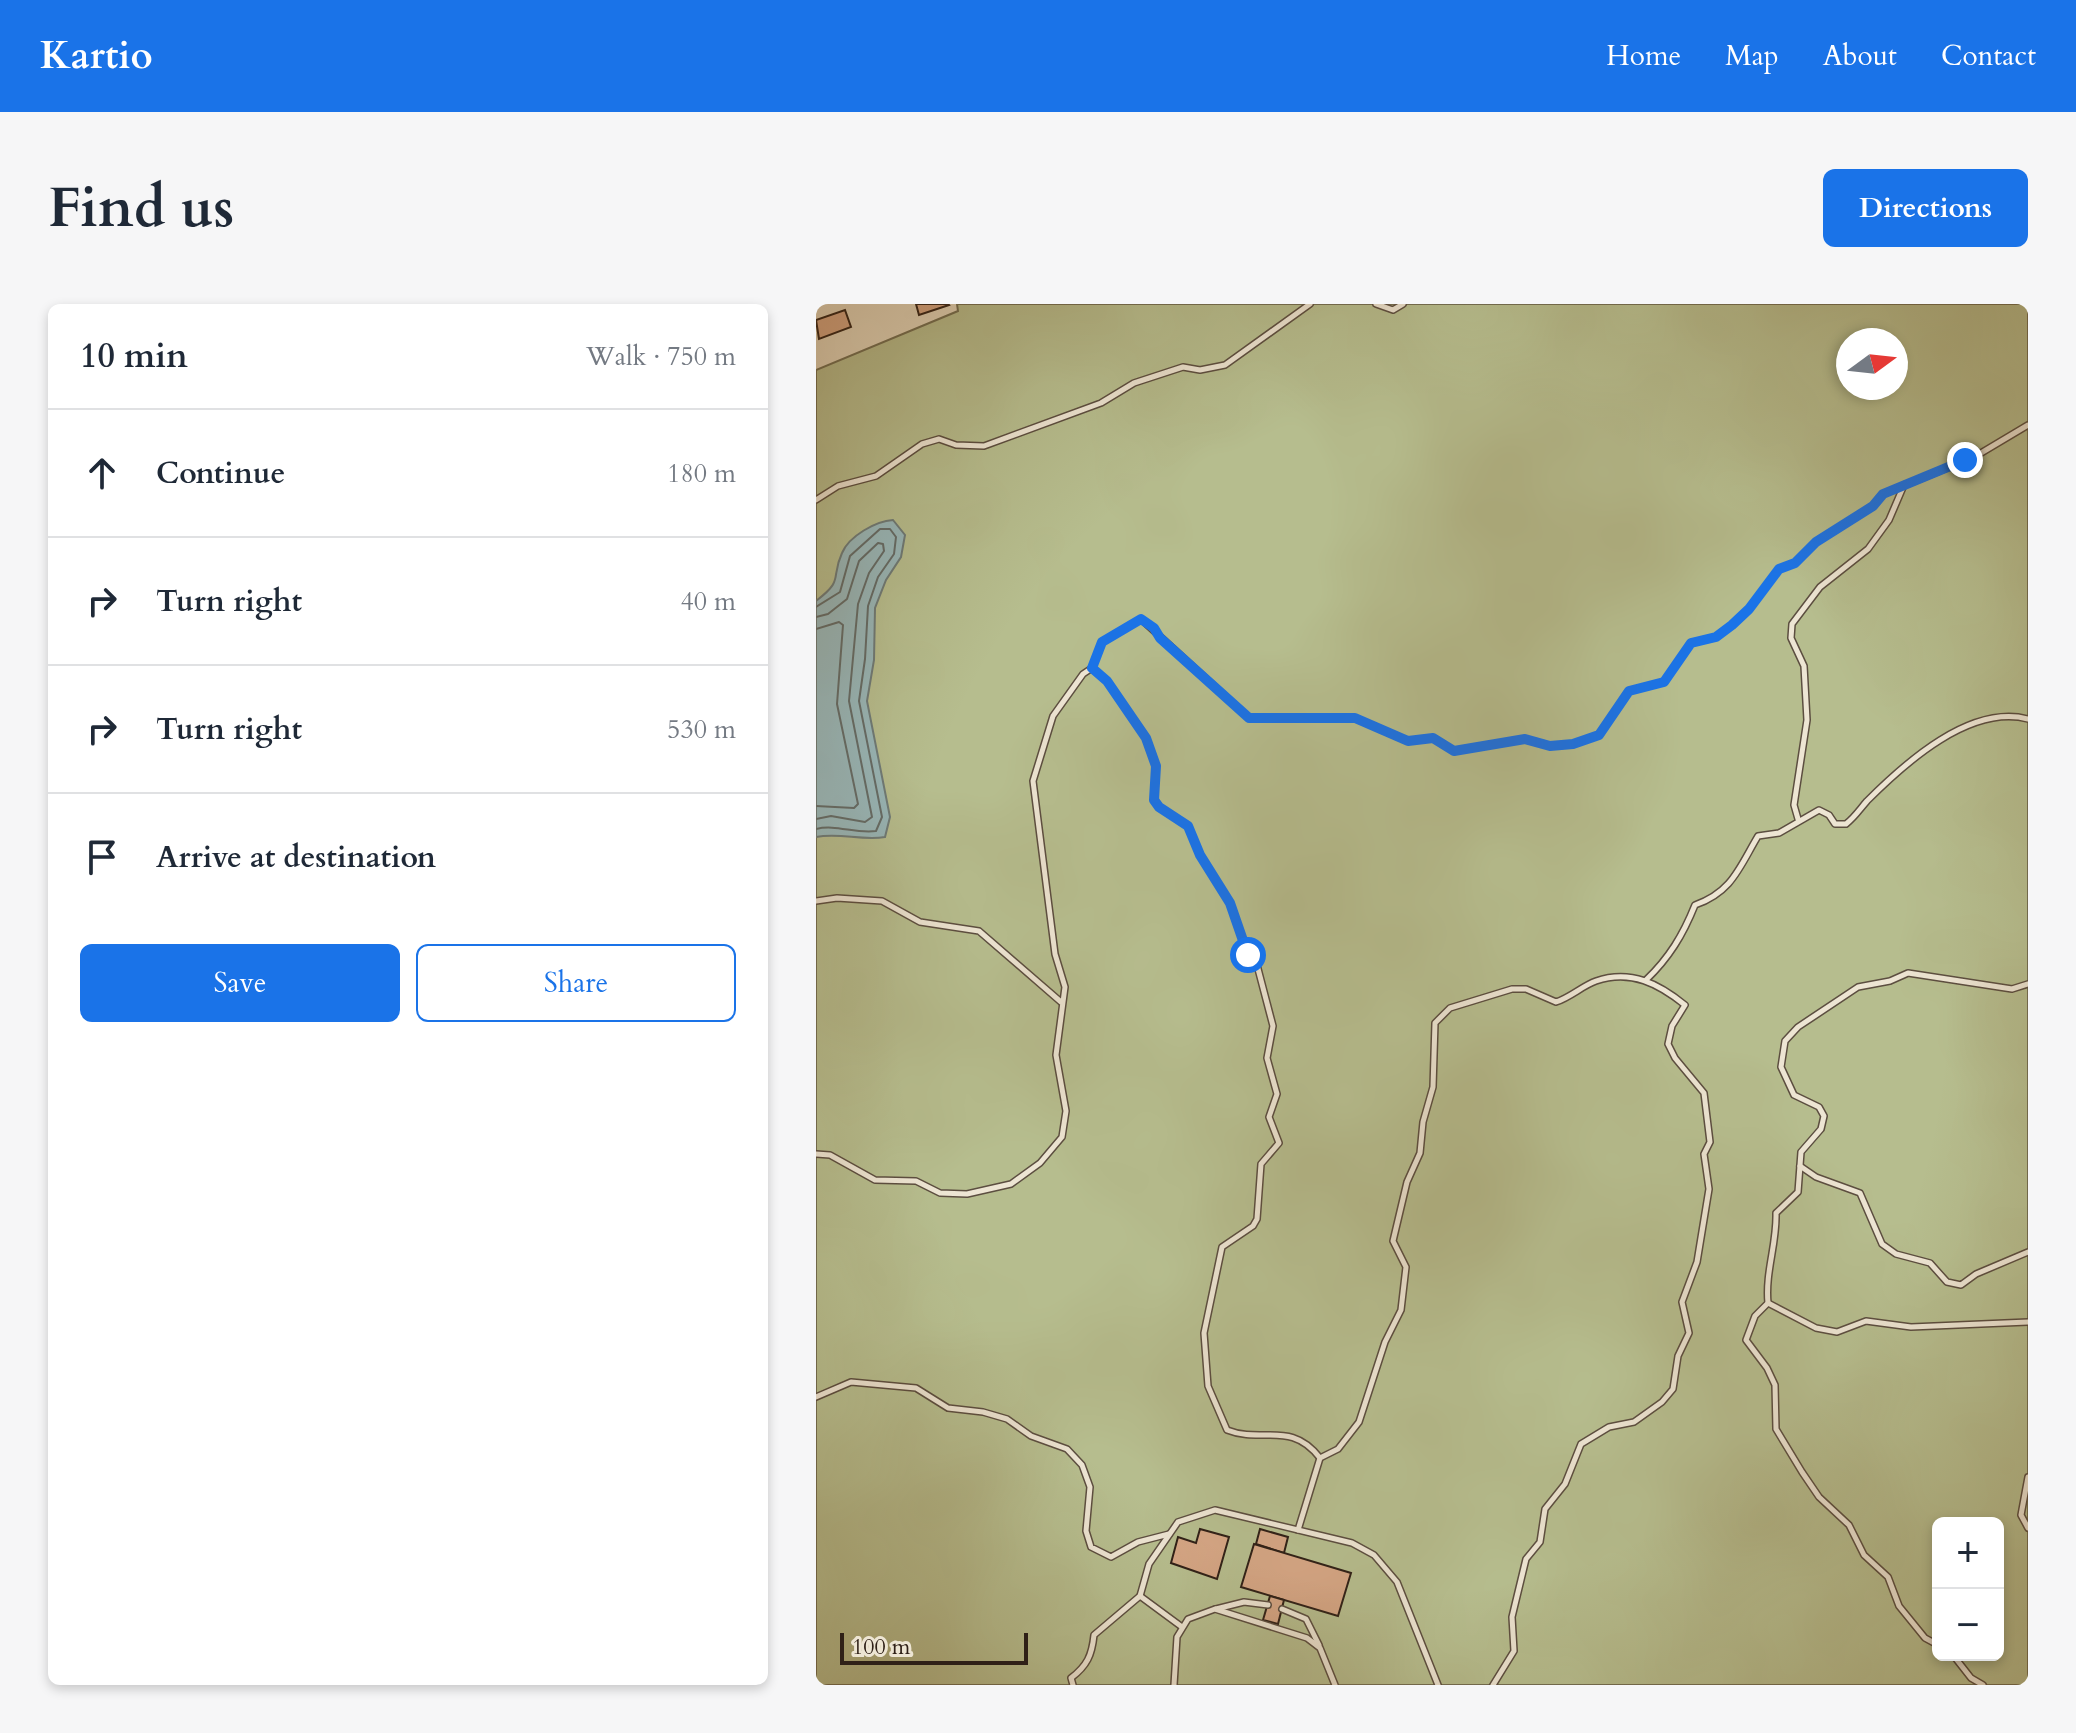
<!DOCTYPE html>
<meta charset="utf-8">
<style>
:root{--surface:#fff;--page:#f6f6f7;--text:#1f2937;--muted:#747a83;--line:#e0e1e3;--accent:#1a73e8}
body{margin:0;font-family:Cardo,serif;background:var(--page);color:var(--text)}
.controls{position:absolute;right:24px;bottom:24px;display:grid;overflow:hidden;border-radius:12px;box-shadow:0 4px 12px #0003}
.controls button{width:72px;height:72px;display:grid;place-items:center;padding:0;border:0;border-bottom:2px solid var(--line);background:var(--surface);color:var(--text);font:40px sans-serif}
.compass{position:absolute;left:1020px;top:24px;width:72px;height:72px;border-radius:50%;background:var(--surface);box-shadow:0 4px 12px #0003;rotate:75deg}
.scale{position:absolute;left:24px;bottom:20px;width:188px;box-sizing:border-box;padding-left:8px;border:4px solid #2f2017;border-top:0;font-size:22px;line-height:28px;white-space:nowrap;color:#2f2017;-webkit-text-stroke:6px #ede5d3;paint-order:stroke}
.stop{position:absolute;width:24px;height:24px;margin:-18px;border:6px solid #1a73e8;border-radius:50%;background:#fff}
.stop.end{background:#1a73e8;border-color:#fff;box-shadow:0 2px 8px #0008}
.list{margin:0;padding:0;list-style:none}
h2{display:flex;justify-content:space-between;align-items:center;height:104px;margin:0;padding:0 32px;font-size:34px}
h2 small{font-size:26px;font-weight:400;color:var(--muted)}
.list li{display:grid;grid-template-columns:52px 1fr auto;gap:24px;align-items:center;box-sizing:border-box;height:128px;padding:0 32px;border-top:2px solid var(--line)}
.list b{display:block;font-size:30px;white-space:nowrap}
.list em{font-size:26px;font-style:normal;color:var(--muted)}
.actions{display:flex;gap:16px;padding:24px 32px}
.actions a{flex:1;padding:18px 0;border:2px solid var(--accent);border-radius:12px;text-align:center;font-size:28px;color:var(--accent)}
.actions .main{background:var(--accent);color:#fff}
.icon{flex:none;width:44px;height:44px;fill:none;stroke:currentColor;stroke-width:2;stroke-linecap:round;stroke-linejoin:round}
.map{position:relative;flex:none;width:1212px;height:1381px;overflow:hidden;border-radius:12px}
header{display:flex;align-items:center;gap:48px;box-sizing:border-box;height:112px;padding:0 40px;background:var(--accent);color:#fff}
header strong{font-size:38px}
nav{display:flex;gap:44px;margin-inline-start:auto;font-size:28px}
.intro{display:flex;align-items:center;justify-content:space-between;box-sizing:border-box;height:192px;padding:0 48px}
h1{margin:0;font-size:56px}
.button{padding:20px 36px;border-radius:12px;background:var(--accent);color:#fff;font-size:28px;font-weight:700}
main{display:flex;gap:48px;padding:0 48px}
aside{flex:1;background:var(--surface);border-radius:12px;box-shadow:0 4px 12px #0003}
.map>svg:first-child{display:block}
.green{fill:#b6bd8e;stroke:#726e52;stroke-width:2;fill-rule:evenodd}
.water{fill:#98b7b9;stroke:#6e7b78;stroke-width:2}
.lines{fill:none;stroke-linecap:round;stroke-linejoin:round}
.shore{stroke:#646c68;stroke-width:2}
.building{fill:#d5a685;stroke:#2f2017;stroke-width:2}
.service-casing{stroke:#5c4e40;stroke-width:8}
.service{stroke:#ede5d3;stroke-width:5}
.route{stroke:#1a73e8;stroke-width:10}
</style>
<header>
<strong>Kartio</strong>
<nav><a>Home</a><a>Map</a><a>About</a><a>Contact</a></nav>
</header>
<div class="intro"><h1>Find us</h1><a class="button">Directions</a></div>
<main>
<aside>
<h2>10 min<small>Walk · 750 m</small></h2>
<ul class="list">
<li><svg class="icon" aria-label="ahead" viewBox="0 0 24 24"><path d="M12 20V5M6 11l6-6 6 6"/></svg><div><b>Continue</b></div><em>180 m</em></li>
<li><svg class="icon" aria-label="right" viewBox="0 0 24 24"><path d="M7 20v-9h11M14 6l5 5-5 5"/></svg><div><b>Turn right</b></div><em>40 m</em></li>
<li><svg class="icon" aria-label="right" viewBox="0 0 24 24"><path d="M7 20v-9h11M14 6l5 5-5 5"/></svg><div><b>Turn right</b></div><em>530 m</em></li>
<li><svg class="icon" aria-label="arrive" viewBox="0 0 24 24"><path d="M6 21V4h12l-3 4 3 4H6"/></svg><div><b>Arrive at destination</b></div></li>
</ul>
<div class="actions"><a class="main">Save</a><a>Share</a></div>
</aside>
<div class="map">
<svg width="1212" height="1381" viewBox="0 0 1212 1381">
<rect width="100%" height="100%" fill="#e3d7bc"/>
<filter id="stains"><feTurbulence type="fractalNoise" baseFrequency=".0025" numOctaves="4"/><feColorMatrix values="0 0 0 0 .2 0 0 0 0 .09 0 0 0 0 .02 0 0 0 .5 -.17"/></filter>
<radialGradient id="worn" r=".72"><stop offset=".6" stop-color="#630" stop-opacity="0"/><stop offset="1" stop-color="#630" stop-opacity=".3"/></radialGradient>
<path class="green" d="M141,0h1071v1381h-1212v-1315l142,-59zM1032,36h48v48h-48zM1122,1219h60v132h-60z"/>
<path class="water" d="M77,216l12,15 -4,22 -15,23 -11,28 -1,52 -7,41 23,116 -5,20c-24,4 -46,-5 -69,0v-236c29,-22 14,-22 26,-48 7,-17 34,-32 51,-33z"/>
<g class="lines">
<g class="shore">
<path d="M0,303l24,-15 10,-36 30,-27h10l6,8 -2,17 -16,23 -10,29 -3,53 -6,42 23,116 -6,14c-21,3 -40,-7 -60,-2"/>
<path d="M0,313l12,-3 19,-15 12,-38 19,-18 5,1 1,7 -15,22 -11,31 -9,97 23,116 -7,5 -34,-6 -15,3"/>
<path d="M0,325l23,-7 4,3 -6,79 21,100 -4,4 -38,-2"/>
</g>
</g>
<g class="building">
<path d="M100,0h32l1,1 -30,10z"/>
<path d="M29,6l6,17 -32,12 -3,-19z"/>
<path d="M384,1225l29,8 -12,42 -46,-16 7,-26 18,6z"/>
<path d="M444,1225l28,8 -4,16 -28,-9z"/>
<path d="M438,1240l97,29 -13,43 -97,-29z"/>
<path d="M454,1292l14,4 -6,24 -15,-4z"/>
</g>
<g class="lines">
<g class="service-casing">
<g id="service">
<path d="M560,0l17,6 10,-6"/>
<path d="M0,196l22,-14 38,-10 46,-32 17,-5 17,6 28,1 117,-43 33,-20 49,-16 17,3 25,-5 85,-61"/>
<path d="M276,364l15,13 39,57 10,28 -2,34 5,7 29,19 12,29 30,48 18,52 9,10 16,61 -6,32 10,36 -8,23 10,26 -18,21 -4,55 -4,7 -31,21 -18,86 4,53 19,44c35,14 64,-10 93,28"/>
<path d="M982,515l-4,-14 13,-85 -3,-54 -13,-28 1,-14 28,-37 48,-38 21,-29 15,-35"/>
<path d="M0,597l21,-3 45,3 38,21 59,9 82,71"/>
<path d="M830,676c23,-22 37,-45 49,-75 37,-13 44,-37 63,-69l21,-3 40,-23 10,5 6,9h11c9,-7 14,-15 21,-23 38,-38 103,-97 161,-82"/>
<path d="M0,850l14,1 45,25 41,1 24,12 27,1 44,-10 29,-21 22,-26 4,-26 -10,-56 9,-68 -10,-33 -22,-173 20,-65 30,-42 9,-6 10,-26 39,-23 108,99h106l53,23 25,-3 21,13 71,-12 25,7 23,-2 26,-9 30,-44 35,-9 27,-39 25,-6 16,-12 17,-16 30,-40 16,-6 21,-21 57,-36 10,-12 93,-38 52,-31"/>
<path d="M984,862l16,11 44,16 22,51 14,10 34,9 17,19 14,3 15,-11 52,-22"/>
<path d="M952,999l48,25 21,4 29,-11 45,6 117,-5"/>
<path d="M0,1093l35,-15 65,6 32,20 35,4 24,7 24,17 36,13 15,16 8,22 -4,44 5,16 20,10 27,-15 31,-8"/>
<path d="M1212,1173l-7,38 7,13"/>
<path d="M482,1226l22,-72 18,-9 21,-27 26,-80 16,-32 5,-43 -13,-26 14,-59 13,-29 3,-31 10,-35 2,-64 15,-15 62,-19h14l30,13c15,-5 26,-16 40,-21 35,-12 63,3 89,24l-13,21 -4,18 7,14 29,35 6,49 -6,12 5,35 -12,73 -15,40 7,31 -11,23 -5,33 -11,13 -28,20 -25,5 -28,17 -16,40 -20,25 -5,33 -14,17 -14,58 2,34 -21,34"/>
<path d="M324,1292l42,31"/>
<path d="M400,1305l28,-7 24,3"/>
<path d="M466,1305l24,10 13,26"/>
<path d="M1122,1341l-13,-7 -26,-32 -11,-29 -24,-22 -15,-30 -30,-28 -17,-25 -26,-43 -1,-44 -8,-17 -21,-28 9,-24 13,-13c-3,-31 9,-59 8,-90l22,-21 3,-40 20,-23 3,-13 -5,-9 -25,-12 -13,-28 4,-26 13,-14 60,-40 32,-6 18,-8 104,16 16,-5"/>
<path d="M1137,1351l18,23 12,7"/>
<path d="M257,1381l-2,-7c16,-12 21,-23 23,-43l46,-39 9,-32 29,-42 37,-12 137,33 22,12 23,27 41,103"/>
<path d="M358,1381l3,-48 11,-18 27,-10 92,29 13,10 15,37"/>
</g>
</g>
<use href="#service" class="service"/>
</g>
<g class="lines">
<path class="route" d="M432,651l-18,-52 -30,-48 -12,-29 -29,-19 -5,-7 2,-34 -10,-28 -39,-57 -15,-13 10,-26 39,-23 13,9 6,10 89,80h106l53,23 25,-3 21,13 71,-12 25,7 23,-2 26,-9 30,-44 35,-9 27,-39 25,-6 16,-12 17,-16 30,-40 16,-6 21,-21 57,-36 10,-12 82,-34"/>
</g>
<rect width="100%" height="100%" filter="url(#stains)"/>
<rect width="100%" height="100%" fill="url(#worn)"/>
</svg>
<div class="controls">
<button>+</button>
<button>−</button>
</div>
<svg class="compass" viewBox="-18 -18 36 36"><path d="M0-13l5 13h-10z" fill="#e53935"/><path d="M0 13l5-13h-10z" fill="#747a83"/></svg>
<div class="scale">100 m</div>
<div class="stop" style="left:432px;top:651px"></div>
<div class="stop end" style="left:1149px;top:156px"></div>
</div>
</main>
